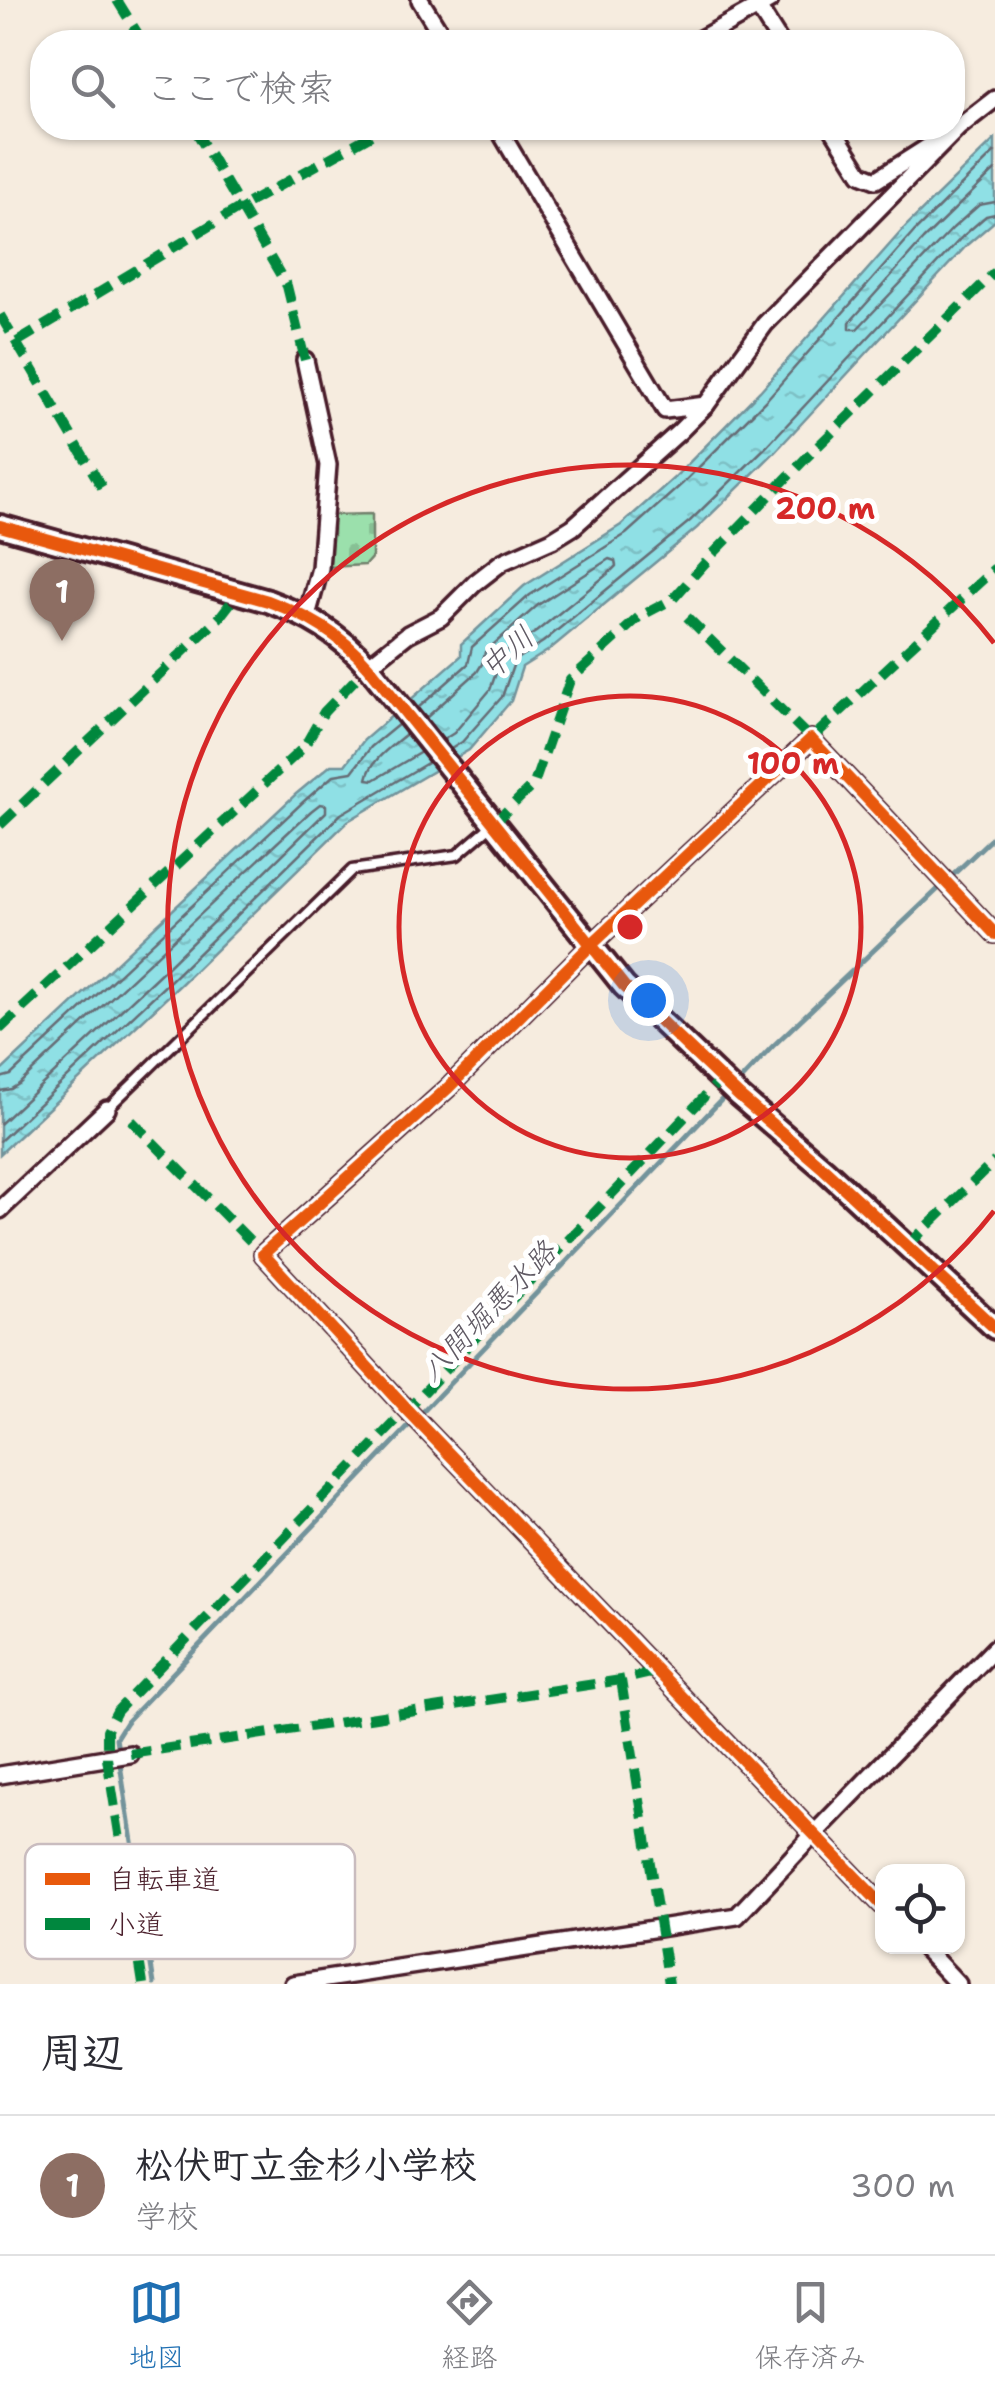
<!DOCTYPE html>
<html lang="ja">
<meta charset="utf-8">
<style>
:root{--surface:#fff;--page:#f7f7f7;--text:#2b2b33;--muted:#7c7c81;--line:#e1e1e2;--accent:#1f6fb2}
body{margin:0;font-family:"Shantell Sans","Klee One",sans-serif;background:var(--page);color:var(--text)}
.controls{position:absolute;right:30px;bottom:30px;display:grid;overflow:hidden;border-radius:20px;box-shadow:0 2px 8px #0004}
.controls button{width:90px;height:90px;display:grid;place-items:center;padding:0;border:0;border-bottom:2px solid var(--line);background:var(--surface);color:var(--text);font:50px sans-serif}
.you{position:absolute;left:648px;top:1000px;width:35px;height:35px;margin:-25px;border:8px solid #fff;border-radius:50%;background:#1a73e8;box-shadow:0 0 0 15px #1a73e833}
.badge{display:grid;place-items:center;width:65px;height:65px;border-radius:50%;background:var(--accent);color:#fff;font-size:32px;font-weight:700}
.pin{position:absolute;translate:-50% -82px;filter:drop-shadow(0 2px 5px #0008)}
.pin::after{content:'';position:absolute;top:52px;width:35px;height:30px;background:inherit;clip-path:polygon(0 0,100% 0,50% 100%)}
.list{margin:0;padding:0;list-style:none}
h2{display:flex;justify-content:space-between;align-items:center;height:130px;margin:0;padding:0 40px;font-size:42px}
h2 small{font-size:32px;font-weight:400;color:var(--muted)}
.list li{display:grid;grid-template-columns:65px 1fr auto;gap:30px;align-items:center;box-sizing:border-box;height:140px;padding:0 40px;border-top:2px solid var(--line)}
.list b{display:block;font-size:38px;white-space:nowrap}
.list p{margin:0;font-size:32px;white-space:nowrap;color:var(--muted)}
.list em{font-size:32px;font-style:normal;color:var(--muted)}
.icon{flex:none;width:55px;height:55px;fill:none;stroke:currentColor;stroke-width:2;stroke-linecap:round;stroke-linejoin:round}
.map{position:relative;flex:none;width:995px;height:1984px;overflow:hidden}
.search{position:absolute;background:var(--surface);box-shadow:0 2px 8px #0004;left:30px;right:30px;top:30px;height:110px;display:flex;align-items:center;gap:25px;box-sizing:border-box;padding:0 35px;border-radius:40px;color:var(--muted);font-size:38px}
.sheet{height:270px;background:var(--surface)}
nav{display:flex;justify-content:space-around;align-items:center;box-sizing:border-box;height:140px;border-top:2px solid var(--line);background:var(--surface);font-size:28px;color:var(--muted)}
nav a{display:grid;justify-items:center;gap:5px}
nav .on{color:var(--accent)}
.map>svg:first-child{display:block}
.cemetery{fill:url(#cemetery-stones);stroke:#72806c;stroke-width:2.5}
.water{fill:url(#water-ripples);stroke:#73939b;stroke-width:2.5}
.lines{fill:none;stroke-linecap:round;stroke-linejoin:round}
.shore{stroke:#666c75;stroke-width:2.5}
.stream{stroke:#73939b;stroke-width:5}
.service-casing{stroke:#4a1f2b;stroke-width:15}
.minor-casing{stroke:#4a1f2b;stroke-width:22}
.tertiary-casing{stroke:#4a1f2b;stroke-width:28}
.service{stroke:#fff;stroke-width:8}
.minor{stroke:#fff;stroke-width:15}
.tertiary{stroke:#fff;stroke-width:20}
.quiet{stroke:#00873e;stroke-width:10;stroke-dasharray:20 10;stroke-linecap:butt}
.cycleway-casing{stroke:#fff;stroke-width:19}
.cycleway{stroke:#e8590c;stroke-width:12}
.ring{fill:none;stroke:#d62828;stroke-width:5}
.labels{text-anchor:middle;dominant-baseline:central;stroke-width:10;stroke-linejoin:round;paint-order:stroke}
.water-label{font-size:30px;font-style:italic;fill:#5f5963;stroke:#fff}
.key{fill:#fff;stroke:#c9bcbf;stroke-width:2.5}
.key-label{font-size:28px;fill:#4a1f2b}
.centre{fill:#d62828;stroke:#fff;stroke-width:5}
.ring-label{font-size:30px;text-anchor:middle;font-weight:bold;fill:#d62828;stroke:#fff;stroke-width:10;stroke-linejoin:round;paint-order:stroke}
</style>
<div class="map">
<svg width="995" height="1984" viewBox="0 0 995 1984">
<defs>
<pattern id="cemetery-stones" width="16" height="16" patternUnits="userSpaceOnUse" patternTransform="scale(2.5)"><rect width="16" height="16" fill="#9be0ac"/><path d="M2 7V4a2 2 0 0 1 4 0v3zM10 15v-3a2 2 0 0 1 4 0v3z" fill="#87c094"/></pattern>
<pattern id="water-ripples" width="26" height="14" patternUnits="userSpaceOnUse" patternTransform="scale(2.5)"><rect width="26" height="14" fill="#8fe0e5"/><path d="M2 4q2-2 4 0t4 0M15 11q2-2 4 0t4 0" fill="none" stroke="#7dc0c5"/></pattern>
</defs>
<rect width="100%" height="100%" fill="#f6ecdf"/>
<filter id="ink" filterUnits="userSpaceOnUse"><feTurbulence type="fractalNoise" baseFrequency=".01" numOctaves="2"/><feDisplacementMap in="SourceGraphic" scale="20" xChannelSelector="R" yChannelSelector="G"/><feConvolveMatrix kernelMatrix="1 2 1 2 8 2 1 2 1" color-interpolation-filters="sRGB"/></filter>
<g filter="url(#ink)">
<path class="cemetery" d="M372,514v43l-7,8 -36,2 2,-52z"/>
<path class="water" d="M995,139v82l-27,23 -193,208 -78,76 -148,122 -27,17 -11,34 -42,49 -121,71 -169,165 -179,168v-82l296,-278 35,-29h14l19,-25 97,-84v-12l63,-58 97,-61 54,-48 85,-86 147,-166z"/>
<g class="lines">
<g class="shore">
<path d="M995,170l-72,70 -73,82v7h7l96,-101 26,-23 16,-3"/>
<path d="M418,708l50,-44 4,-17 58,-52 96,-61 56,-50 86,-86 146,-166 81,-80"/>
<path d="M426,718l51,-46 5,-8 3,-12 53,-47 71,-46 6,2 1,5 -6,6 -74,60 -30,19 -5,8 -11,31 -36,43 -11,7"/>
<path d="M406,734c-15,13 -35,25 -39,45l7,1 47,-28"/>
<path d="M451,749l11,-7 40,-45 13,-37 28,-18 147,-121 78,-76 194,-208 24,-21 9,-2"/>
<path d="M0,1078l11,-3 292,-273 31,-27 18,-3 19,-25 28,-23"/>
<path d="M0,1091l11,-2 8,-5 292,-273 9,-7 6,1v7l-162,158 -164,154"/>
<path d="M0,1141l172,-162 169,-165 88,-52"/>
</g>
<g class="stream">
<path d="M735,1086l38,-40 222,-211"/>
<path d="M154,1984l-38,-246 10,-16 601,-628"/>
</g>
<g class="service-casing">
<path id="service" d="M107,1109l245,-239 105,-15 36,-31"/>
</g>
<g class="minor-casing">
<g id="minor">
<path d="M420,0l26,42"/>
<path d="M770,0l-12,7 22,35"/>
<path d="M695,42l63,-35"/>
<path d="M498,128l167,282 41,-5"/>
<path d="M832,128l29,46 15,6 58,-37"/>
<path d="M305,360l23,105 -8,103 -13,48"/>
<path d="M368,666l40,-32 33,-17 34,-34 27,-21 50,-22 21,-13 106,-95 27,-27 59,-81 194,-197 36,-28"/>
<path d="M0,1210l107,-101"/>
<path d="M0,1775l130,-21"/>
<path d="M882,1905l-475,-495 -144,-156 185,-166 142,-142 221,-207 184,195"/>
<path d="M922,1946l36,38"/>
<path d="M293,1984l444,-68 77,-82 181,-186"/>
</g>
</g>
<g class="tertiary-casing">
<path id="tertiary" d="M0,526l268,75c40,15 72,33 100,65l256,320 115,110 85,73 171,159"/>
</g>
<use href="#service" class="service"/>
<use href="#minor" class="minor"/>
<use href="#tertiary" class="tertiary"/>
<g class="quiet">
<path d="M117,0l26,42"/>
<path d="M194,128l93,158 18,74"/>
<path d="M0,315l103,174"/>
<path d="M17,342l224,-135 143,-79"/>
<path d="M687,617l124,122 184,-171"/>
<path d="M493,824l41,-40 36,-104 69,-63 34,-18 40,-45 93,-96 189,-186"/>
<path d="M0,825l219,-207 20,-26"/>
<path d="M0,1029l304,-282 20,-35 44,-46"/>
<path d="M131,1120l132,134"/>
<path d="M907,1246l88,-85"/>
<path d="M621,1680l48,304"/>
<path d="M130,1754l491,-74 39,-9"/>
<path d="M143,1984l-36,-226v-28l10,-19 290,-301 314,-331"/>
</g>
<g class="cycleway-casing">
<g id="cycleway">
<path d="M0,526l268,75c40,15 72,33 100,65l256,320 115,110 85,73 171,159"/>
<path d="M882,1905l-475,-495 -144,-156 185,-166 142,-142 221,-207 184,195"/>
</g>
</g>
<use href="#cycleway" class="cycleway"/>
</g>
</g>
<g class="ring">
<circle cx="630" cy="927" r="231"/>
<path d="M994 1211A462 462 0 1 1 994 643"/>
</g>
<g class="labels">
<g class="water-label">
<text transform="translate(507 652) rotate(-42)">中川</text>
<text transform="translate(488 1311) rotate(-46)">八間堀悪水路</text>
</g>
</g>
<rect x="25" y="1844" width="330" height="115" rx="15" class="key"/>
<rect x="45" y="1873" width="45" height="12" fill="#e8590c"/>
<rect x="45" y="1918" width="45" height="12" fill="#00873e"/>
<g class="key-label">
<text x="108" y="1889">自転車道</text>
<text x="108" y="1934">小道</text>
</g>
<circle cx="630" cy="927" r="15" class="centre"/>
<g class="ring-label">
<text x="825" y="519">200 m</text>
<text x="793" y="774">100 m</text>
</g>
</svg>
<div class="controls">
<button><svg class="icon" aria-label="locate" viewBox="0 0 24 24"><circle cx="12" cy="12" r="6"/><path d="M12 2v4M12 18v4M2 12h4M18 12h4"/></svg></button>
</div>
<div class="you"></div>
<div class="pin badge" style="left:62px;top:641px;background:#8d6e63">1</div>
<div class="search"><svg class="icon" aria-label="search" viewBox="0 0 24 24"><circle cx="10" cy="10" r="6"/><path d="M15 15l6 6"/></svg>ここで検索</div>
</div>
<section class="sheet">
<h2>周辺<small></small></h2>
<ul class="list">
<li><span class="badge" style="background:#8d6e63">1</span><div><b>松伏町立金杉小学校</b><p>学校</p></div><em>300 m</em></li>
</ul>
</section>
<nav>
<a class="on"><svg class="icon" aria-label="map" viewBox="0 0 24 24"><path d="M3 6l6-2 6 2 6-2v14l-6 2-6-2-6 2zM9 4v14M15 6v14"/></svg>地図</a>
<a><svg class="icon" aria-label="directions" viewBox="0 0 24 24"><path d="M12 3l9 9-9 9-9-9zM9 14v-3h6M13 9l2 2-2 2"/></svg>経路</a>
<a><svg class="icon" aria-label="saved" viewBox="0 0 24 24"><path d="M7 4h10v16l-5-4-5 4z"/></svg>保存済み</a>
</nav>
